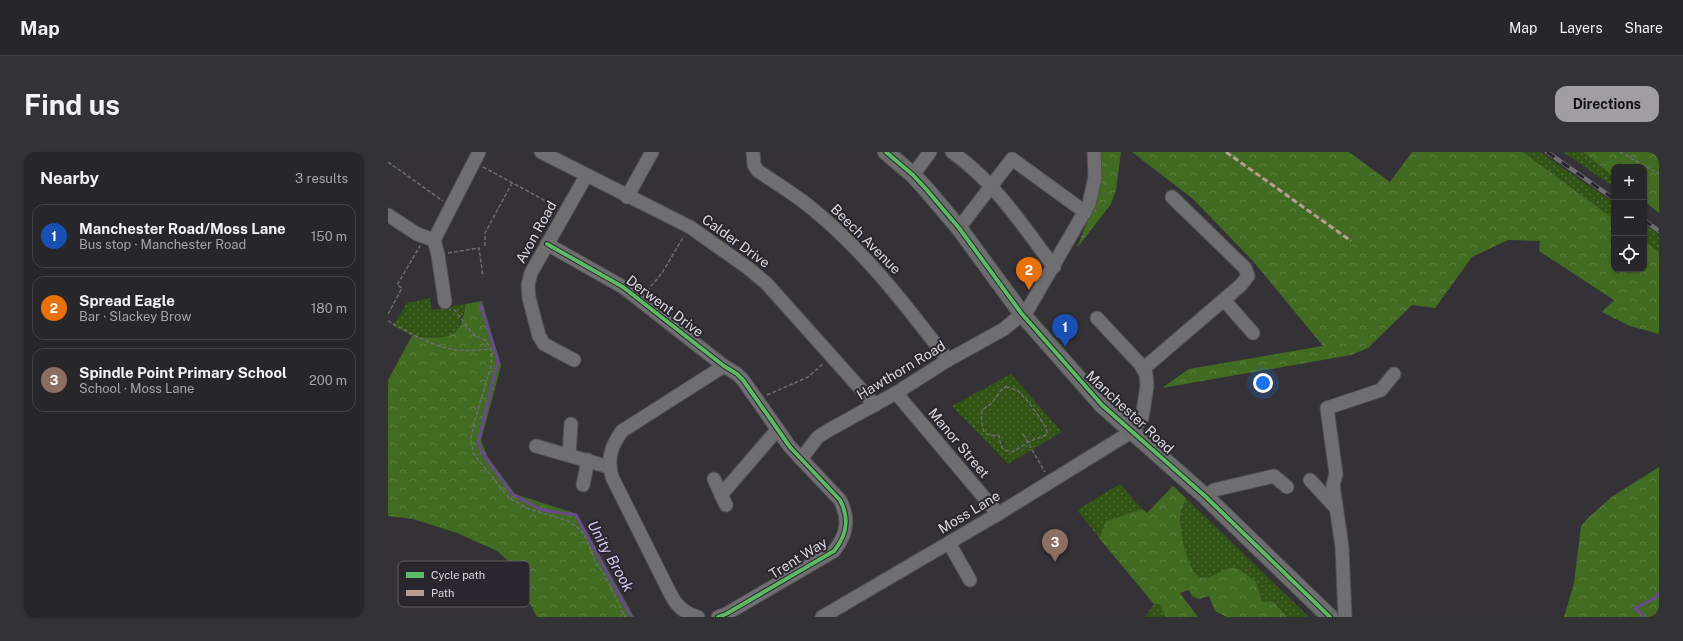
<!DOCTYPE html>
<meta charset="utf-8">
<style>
:root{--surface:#272629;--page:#333235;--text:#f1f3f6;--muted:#a4a5a8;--line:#434346;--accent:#a09da3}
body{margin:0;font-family:"Public Sans",sans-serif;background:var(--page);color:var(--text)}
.controls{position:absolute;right:12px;top:12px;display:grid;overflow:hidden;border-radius:8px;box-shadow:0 1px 3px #0004}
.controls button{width:36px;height:36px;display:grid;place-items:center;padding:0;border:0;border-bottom:1px solid var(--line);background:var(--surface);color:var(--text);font:20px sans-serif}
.you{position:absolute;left:875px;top:231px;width:14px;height:14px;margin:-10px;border:3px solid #fff;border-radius:50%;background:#1a73e8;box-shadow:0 0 0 6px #1a73e833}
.badge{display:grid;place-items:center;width:26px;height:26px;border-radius:50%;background:var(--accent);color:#fff;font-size:13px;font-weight:700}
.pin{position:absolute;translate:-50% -33px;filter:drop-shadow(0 1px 2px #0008)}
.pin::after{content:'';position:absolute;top:21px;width:14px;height:12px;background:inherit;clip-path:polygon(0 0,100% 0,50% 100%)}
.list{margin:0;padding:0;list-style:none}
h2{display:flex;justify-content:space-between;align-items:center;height:52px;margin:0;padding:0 16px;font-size:17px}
h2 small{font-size:13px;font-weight:400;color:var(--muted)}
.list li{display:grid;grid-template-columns:26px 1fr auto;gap:12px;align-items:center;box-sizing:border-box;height:64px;margin:0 8px 8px;padding:0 8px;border:1px solid var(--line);border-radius:12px}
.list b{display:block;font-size:15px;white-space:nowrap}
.list p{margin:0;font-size:13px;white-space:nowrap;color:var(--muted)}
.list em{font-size:13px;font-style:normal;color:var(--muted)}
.icon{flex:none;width:22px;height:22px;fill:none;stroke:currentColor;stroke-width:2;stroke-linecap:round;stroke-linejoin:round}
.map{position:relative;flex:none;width:1271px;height:465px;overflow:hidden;border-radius:12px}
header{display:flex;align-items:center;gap:24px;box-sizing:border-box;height:56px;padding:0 20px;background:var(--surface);border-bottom:1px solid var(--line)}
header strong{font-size:19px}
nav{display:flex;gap:22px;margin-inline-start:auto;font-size:14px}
.intro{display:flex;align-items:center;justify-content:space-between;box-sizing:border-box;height:96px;padding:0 24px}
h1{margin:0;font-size:28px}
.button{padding:10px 18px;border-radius:12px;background:var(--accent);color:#111;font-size:14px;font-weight:700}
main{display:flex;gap:24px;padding:0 24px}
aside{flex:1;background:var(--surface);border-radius:12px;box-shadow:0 1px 3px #0004}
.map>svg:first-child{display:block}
.grass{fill:url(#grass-dots)}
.forest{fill:url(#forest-crowns)}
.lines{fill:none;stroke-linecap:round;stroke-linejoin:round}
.stream{stroke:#6a4991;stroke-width:3}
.minor-casing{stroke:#525054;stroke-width:15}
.major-casing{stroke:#525054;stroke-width:18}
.path{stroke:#6d6c70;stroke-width:1.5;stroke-dasharray:4 2;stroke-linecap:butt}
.minor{stroke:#6f6e71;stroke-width:13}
.major{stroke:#6c6e6d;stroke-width:16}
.rail-casing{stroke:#706e72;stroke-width:4.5}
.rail{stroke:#29262f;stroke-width:3;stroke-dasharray:9;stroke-linecap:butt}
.quiet{stroke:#b99d93;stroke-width:3;stroke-dasharray:6 3;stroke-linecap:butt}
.cycleway-casing{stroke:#29262f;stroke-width:6}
.cycleway{stroke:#5cba63;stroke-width:4}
.labels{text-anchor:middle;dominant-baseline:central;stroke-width:4;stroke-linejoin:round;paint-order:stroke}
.street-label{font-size:14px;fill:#dad7dd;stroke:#29262f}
.water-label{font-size:15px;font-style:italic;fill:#d5c4f0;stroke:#29262f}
.key{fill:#29262f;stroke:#5e5b63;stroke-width:1}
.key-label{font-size:11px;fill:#dad7dd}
</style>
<header>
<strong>Map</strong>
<nav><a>Map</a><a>Layers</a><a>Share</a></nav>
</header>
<div class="intro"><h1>Find us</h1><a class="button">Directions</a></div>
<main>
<aside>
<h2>Nearby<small>3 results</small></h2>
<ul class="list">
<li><span class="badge" style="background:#1a4fb4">1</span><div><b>Manchester Road/Moss Lane</b><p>Bus stop · Manchester Road</p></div><em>150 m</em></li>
<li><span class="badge" style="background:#e8710a">2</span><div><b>Spread Eagle</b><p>Bar · Slackey Brow</p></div><em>180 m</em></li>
<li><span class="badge" style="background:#8d6e63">3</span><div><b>Spindle Point Primary School</b><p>School · Moss Lane</p></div><em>200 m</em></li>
</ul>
</aside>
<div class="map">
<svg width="1271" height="465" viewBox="0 0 1271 465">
<defs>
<pattern id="grass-dots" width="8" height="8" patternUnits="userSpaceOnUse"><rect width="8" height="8" fill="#315314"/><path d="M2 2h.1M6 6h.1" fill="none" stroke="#4e6b36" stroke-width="1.8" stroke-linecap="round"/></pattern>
<pattern id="forest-crowns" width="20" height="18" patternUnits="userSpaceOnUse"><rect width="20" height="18" fill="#426b22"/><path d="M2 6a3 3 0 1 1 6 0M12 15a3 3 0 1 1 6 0" fill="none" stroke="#5d7f42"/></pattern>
</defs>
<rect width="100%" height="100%" fill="#343237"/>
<g class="grass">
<path d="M1135,0h17l74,51v16z"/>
<path d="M1175,0h20l31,25v10z"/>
<path d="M1256,72l15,10v18l-15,-11z"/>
<path d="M42,146l2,12 34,-6 -7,24 -6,6 -11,4 -30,-2 -19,-10 14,-23z"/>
<path d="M623,222l51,58 -54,32 -56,-58z"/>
<path d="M732,332l22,25 -36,12 -7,17 -22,-28z"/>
<path d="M798,346l123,119h-22l-13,-15h-12l-6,-21 -26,-14c-7,4 -20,13 -28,11 -14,-4 -25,-50 -22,-62 1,-6 4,-12 6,-18z"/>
<path d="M766,452h5l7,13h-21z"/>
</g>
<g class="forest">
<path d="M712,0h21l-5,38 -5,14 -34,44 21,-54 3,-21z"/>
<path d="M744,0h217l41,30 22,-30h111l91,67v50h30v-28l15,11v82l-29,-8 -28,-14 12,-12 -75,-49 1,-10 -32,-1 -36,17 -37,51 -23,-3 -44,43 -17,7 -189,33 27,-19 134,-23 -70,-85 -60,-62z"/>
<path d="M1195,0h76v61l-15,-12v-34h-30v10z"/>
<path d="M94,149l19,65 -20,74 6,16 28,38 62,20 57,103h-97l-8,-15 -21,-17 6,-19 -17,-15 -40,-18 -44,-14 -25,-3v-136l24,-44c14,1 36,6 46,-7 5,-6 6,-18 8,-25z"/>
<path d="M1271,315v150h-95l10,-34 7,-57 7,-8 25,-22z"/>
<path d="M785,334l13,12c-2,6 -6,14 -6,20 0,13 8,59 23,60 11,1 22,-13 32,-10 7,2 14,9 21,13l6,21h12l13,15h-60l-12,-6 -6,-15 -10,3 -7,-3 -3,-6 -9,3 18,24h-32l-7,-13h-5l-55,-66 7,-17 36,-12 5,4z"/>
</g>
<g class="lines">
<g class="stream">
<path d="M92,152l18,56 -20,82 3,9 31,43 30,16 34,5 55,102"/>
<path d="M1254,465l1,-2 -8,-7 20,-10 4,-5"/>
</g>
<g class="minor-casing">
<g id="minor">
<path d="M153,0l149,75 58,41 19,16 108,121"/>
<path d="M365,0l1,13 4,6c19,13 40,25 57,40 53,44 92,96 133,149"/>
<path d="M564,0c43,30 71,74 102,115"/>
<path d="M525,23l17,-23"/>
<path d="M239,45l25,-45"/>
<path d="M0,63l29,19 17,6"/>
<path d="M571,76l53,-69 73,53"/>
<path d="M159,92l76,43 101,79 13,8 6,6 47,67 50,53c10,19 7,35 -6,51l-108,63 -8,3"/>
<path d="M836,148l29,33"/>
<path d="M57,150l-7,-47 -4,-15 45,-88"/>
<path d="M636,164l65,-112 6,-27 -1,-25"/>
<path d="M186,208l-30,-16 -5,-8 -10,-38 -1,-13 3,-12 55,-97"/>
<path d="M755,217l98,-84 7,-9 -3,-8 -73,-71"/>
<path d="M508,241l102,121"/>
<path d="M148,294l73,21"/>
<path d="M181,303l2,-31"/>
<path d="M413,307l17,-22 11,-7 67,-37 52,-33 56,-31 18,-15"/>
<path d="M326,327l12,26"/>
<path d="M922,328l26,28"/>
<path d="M195,333l5,-25"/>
<path d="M333,343l56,-65"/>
<path d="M818,345l8,-7 60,-14 13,11"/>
<path d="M561,391l21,37"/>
<path d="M310,465c-12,-3 -21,-10 -27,-22l-59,-118c-5,-18 -1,-31 10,-46l102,-65"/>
<path d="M434,465l176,-103 133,-82 11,-14 5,-32 -1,-12 -6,-10 -43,-46"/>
<path d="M957,465l-3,-70 -9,-62 3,-11 -9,-66 54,-18 13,-16"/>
</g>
</g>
<g class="major-casing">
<path id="major" d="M498,0l27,23 13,14 33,39 63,86 80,91 104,92 124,120"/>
</g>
<g class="path">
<path d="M1232,0l39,22"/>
<path d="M0,10l55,39"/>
<path d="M95,15l74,40"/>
<path d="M97,94v-13l27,-50"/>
<path d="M60,101l31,-5 4,29"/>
<path d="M259,139l15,-18 22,-37"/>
<path d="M66,157l14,19 8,8 9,4 6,9 1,6 -1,11 -17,57 -3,16 2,14 36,45 20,11 39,12 9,6 7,7 13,31 7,8 21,44"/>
<path d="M0,162l14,-26 -5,-3 23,-39"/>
<path d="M0,169c21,11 44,26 69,29 11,1 23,0 34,-1"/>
<path d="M618,235c4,0 8,2 12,4 7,6 28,33 29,41l-1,3 -18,7 -15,10 -9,-2 -3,-4 -2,-10c-4,-1 -10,0 -14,-3 -4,-4 -4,-18 -3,-23l10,-7 10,-14z"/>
<path d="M379,243l41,-18 15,-13"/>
<path d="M635,282l22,38"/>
</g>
<use href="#minor" class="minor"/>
<use href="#major" class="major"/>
<g class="rail-casing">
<g id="rail">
<path d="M1159,0l67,47"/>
<path d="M1256,68l15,11"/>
</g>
</g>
<use href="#rail" class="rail"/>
<path class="quiet" d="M838,0l125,89"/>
<g class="cycleway-casing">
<g id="cycleway">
<path d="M498,0l27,23 13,14 33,39 63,86 80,91 104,92 124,120"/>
<path d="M159,92l76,43 101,79 13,8 6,6 47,67 50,53c10,19 7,35 -6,51l-108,63 -8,3"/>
</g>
</g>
<use href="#cycleway" class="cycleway"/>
</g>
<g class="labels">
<g class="street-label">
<text transform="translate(148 80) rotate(-61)">Avon Road</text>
<text transform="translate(478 87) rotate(45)">Beech Avenue</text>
<text transform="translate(348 89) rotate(36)">Calder Drive</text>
<text transform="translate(277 154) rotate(37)">Derwent Drive</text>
<text transform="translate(513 218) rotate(-31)">Hawthorn Road</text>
<text transform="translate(742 260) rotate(43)">Manchester Road</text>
<text transform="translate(571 291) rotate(50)">Manor Street</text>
<text transform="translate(581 360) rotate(-31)">Moss Lane</text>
<text transform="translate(410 406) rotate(-32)">Trent Way</text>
</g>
<g class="water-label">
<text transform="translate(223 404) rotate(61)">Unity Brook</text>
</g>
</g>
<rect x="10" y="409" width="132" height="46" rx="6" class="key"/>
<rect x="18" y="420" width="18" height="6" fill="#5cba63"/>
<rect x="18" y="438" width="18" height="6" fill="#b99d93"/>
<g class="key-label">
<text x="43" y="427">Cycle path</text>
<text x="43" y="445">Path</text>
</g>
</svg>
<div class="controls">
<button>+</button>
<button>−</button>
<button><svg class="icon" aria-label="locate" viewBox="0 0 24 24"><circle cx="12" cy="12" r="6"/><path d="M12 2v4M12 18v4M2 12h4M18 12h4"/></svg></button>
</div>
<div class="you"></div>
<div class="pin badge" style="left:677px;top:195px;background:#1a4fb4">1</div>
<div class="pin badge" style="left:641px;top:138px;background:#e8710a">2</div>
<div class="pin badge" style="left:667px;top:410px;background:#8d6e63">3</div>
</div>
</main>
